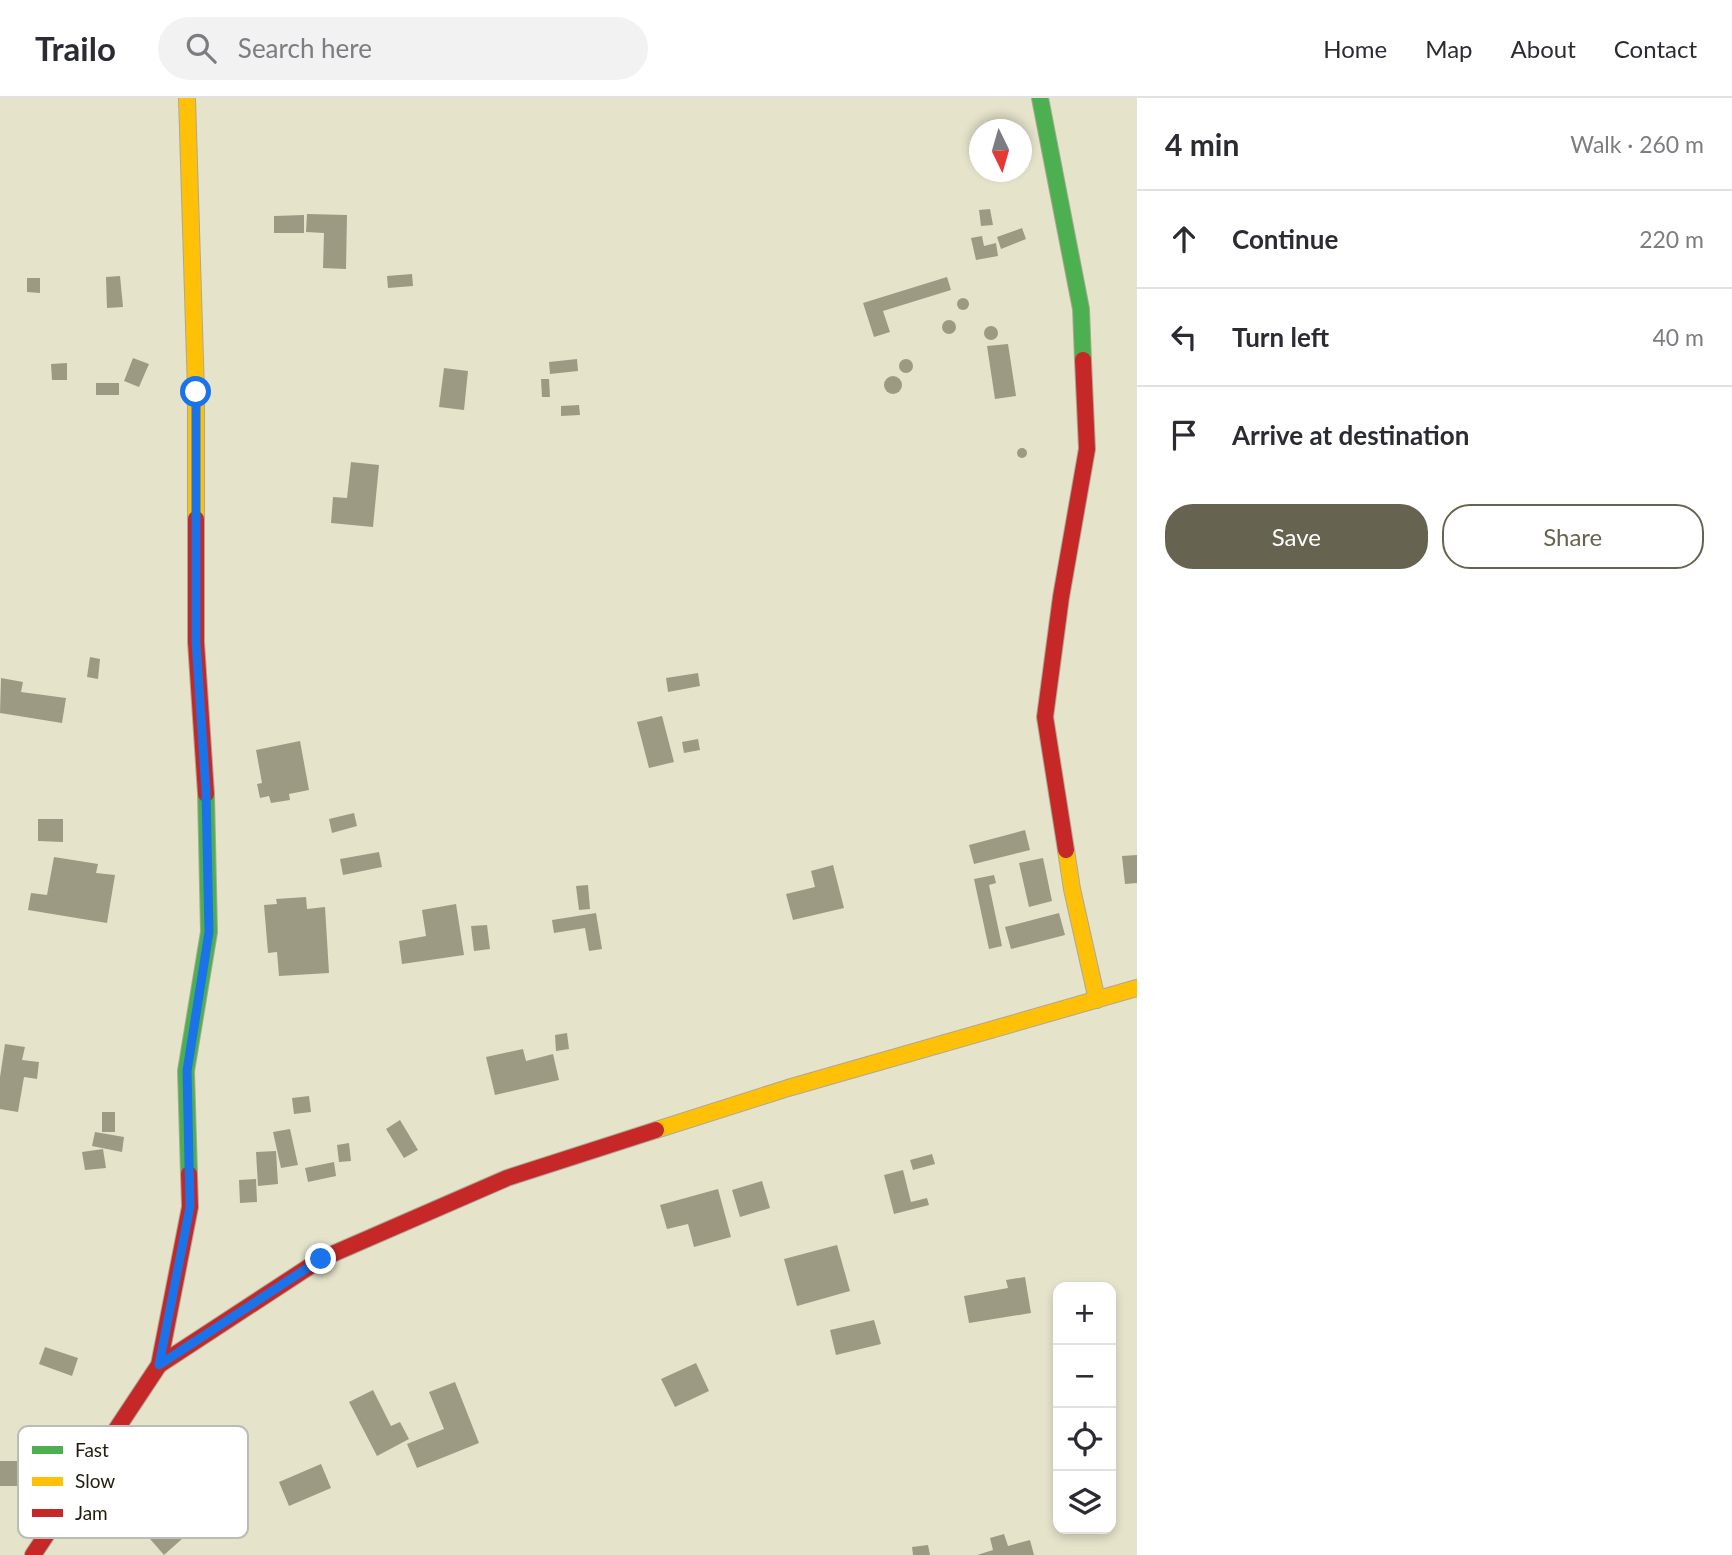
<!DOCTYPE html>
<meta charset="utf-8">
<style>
:root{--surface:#fff;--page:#f2f2f3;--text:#2b2b33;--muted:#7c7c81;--line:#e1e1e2;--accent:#666350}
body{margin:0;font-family:Lato,sans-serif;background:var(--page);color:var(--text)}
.controls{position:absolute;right:21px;bottom:21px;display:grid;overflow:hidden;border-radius:14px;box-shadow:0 4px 10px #0003}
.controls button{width:63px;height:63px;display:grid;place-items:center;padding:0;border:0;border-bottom:2px solid var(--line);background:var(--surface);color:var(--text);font:35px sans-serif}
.compass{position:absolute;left:969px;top:21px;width:63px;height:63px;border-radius:50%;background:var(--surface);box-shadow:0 4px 10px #0003;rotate:175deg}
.stop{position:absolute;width:21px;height:21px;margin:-16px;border:5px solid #1a73e8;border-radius:50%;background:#fff}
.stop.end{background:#1a73e8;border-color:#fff;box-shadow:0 2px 7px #0008}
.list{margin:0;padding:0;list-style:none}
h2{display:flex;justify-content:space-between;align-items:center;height:91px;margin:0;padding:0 28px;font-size:30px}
h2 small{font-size:23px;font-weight:400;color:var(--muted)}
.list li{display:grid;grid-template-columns:46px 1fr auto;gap:21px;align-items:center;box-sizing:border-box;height:98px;padding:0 28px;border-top:2px solid var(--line)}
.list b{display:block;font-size:26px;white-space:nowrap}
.list em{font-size:23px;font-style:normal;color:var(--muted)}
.actions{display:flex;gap:14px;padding:21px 28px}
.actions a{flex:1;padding:16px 0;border:2px solid var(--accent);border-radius:28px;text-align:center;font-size:24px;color:var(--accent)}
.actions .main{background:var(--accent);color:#fff}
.icon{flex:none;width:38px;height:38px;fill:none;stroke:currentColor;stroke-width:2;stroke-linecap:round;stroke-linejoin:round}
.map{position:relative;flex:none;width:1137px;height:1457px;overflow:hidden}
header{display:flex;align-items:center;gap:42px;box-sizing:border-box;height:98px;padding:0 35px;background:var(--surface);border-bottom:2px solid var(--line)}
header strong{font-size:33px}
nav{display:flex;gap:38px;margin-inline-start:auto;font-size:24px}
.search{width:490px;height:63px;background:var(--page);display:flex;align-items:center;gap:18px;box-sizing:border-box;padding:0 24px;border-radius:38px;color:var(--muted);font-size:26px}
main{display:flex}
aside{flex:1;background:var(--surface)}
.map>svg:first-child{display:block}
.building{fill:#9d9a83}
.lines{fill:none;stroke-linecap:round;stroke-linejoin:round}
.fast-casing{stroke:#aba896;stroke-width:18}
.slow-casing{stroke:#aba896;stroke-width:18}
.jam-casing{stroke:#aba896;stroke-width:18}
.fast{stroke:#4caf50;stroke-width:16}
.slow{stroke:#ffc107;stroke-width:16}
.jam{stroke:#c62828;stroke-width:16}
.route{stroke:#1a73e8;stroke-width:9}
.key{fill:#fff;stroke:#bcbcb7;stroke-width:2}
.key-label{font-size:19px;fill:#211e0e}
</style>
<header>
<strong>Trailo</strong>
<div class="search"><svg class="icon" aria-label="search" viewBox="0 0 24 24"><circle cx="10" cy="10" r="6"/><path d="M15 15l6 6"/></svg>Search here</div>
<nav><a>Home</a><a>Map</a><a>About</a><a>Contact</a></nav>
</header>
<main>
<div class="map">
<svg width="1137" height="1457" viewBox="0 0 1137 1457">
<rect width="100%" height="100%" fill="#e6e3cb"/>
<g class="building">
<path d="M990,111l3,16 -12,1 -2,-16z"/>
<path d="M307,116l40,1 -1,54 -23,-1 1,-35 -18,-1z"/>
<path d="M304,117v18h-30v-17z"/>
<path d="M1022,130l4,11 -25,10 -4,-12z"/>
<path d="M982,138l2,10 12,-3 2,13 -22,4 -5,-22z"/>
<path d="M412,176l1,12 -25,2 -1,-12z"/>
<path d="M120,178l3,31 -16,1 -1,-31z"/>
<path d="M947,179l4,13 -68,21 7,21 -16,5 -11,-34z"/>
<path d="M27,180h13v15l-13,-1z"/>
<circle cx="963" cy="206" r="6"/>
<circle cx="949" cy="229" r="7"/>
<circle cx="991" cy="235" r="7"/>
<path d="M1008,246l8,52 -21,3 -8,-53z"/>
<path d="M133,260l16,6 -10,23 -15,-6z"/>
<path d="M577,261l1,12 -28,3 -1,-12z"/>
<circle cx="906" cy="268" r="7"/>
<path d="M67,265v17h-15l-1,-16z"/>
<path d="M444,270l24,3 -4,39 -25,-3z"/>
<circle cx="893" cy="287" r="9"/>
<path d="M541,281h8l1,18h-8z"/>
<rect x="96" y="285" width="23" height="12"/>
<path d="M579,307l1,10 -19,1v-10z"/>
<circle cx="1022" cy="355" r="5"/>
<path d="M351,364l28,3 -6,62 -42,-4 2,-26 14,1z"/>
<path d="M90,559l10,2 -2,20 -11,-2z"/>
<path d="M698,575l2,13 -32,6 -2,-14z"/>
<path d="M1,580l22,4 -2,10 45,6 -4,25 -62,-10z"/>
<path d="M662,618l12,46 -25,6 -12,-46z"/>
<path d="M698,641l2,11 -16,3 -2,-11z"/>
<path d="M300,643l9,49 -20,4 1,6 -19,3 -2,-7 -9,2 -3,-14 5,-1 -6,-33z"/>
<path d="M354,715l3,13 -25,7 -3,-14z"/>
<path d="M38,721h25v23l-25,-1z"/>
<path d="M1025,732l5,20 -56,14 -5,-19z"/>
<path d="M379,754l3,15 -39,8 -3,-16z"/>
<path d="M1137,757v28l-12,1 -3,-28z"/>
<path d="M54,759l44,7 -2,9 19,2 -8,48 -79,-13 3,-17 16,2z"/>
<path d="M1043,760l9,43 -23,6 -10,-44z"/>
<path d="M833,767l11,43 -51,12 -7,-26 29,-7 -4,-16z"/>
<path d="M994,777l2,8 -7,2 13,61 -13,3 -15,-70z"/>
<path d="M588,787l2,24 -11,1 -3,-24z"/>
<path d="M306,799l1,12 18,-2 4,66 -50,3 -2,-24 -9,1 -4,-48 13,-1 -1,-5z"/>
<path d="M456,806l8,51 -62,9 -3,-23 27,-5 -4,-26z"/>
<path d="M596,815l6,36 -13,2 -4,-23 -31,5 -2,-13z"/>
<path d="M1059,815l6,22 -54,14 -6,-22z"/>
<path d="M487,827l3,24 -16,2 -3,-25z"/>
<path d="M567,935l2,16 -13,2 -1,-16z"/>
<path d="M5,946l20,3 -3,13 17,2 -2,17 -13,-2 -6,35 -18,-3v-32z"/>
<path d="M523,951l3,12 27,-7 6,26 -64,15 -9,-38z"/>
<path d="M309,998l2,16 -17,2 -2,-16z"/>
<rect x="102" y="1014" width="13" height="20"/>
<path d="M400,1022l18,30 -14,8 -18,-29z"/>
<path d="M290,1031l8,36 -17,3 -8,-36z"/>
<path d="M95,1034l29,5 -2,15 -30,-6z"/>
<path d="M349,1045l2,18 -12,1 -2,-17z"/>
<path d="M103,1051l3,19 -21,2 -3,-18z"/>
<path d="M276,1053l2,33 -20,2 -2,-34z"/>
<path d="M932,1056l3,10 -22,6 -3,-10z"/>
<path d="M334,1064l2,14 -28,6 -3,-14z"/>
<path d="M903,1072l8,32 16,-4 2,7 -35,9 -10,-39z"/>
<path d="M256,1081l1,23 -17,1 -1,-23z"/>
<path d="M762,1083l8,27 -30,9 -8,-27z"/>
<path d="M718,1091l13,48 -37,10 -6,-23 -21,5 -7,-24z"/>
<path d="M837,1147l13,46 -53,15 -13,-47z"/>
<path d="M1025,1179l6,36 -62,10 -5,-27 44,-8 -2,-8z"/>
<path d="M874,1222l7,24 -45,11 -6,-25z"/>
<path d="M45,1249l33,11 -6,18 -33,-12z"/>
<path d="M696,1265l13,28 -34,16 -14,-28z"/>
<path d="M455,1284l24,61 -62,25 -10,-24 37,-15 -15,-37z"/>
<path d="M373,1292l18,36 9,-4 9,17 -32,17 -28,-54z"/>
<path d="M0,1363h22l1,25h-23z"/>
<path d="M321,1366l10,24 -42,18 -10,-24z"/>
<path d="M192,1392l20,22 -48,43 -20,-23z"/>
<path d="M1004,1436l4,12 22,-6 4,15h-57l16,-5 -3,-12z"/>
<path d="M928,1447l2,10h-17l-1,-8z"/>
</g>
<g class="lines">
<g class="fast-casing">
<g id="fast">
<path d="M1040,0l41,211 2,51"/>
<path d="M189,1076l-3,-103 23,-139 -3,-138"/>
</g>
</g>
<g class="slow-casing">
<g id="slow">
<path d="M187,0l9,294v127"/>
<path d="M1066,752l6,39 25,111"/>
<path d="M656,1032l132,-42 349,-100"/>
</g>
</g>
<g class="jam-casing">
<g id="jam">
<path d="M196,421v123l10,152"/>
<path d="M1066,752l-21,-133 16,-120 26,-148 -4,-89"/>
<path d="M159,1267l162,-106 186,-81 149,-48"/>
<path d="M33,1457l126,-190 31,-158 -1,-33"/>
</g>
</g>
<use href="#fast" class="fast"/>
<use href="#slow" class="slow"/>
<use href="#jam" class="jam"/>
</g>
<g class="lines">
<path class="route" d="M196,294v250l10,150 3,140 -22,139 3,136 -31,158 162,-106"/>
</g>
<rect x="18" y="1328" width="230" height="112" rx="10" class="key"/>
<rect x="32" y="1348" width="31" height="8" fill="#4caf50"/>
<rect x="32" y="1379" width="31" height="9" fill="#ffc107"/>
<rect x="32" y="1411" width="31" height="8" fill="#c62828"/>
<g class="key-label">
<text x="75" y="1359">Fast</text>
<text x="75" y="1390">Slow</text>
<text x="75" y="1422">Jam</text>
</g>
</svg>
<div class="controls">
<button>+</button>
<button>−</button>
<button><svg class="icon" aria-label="locate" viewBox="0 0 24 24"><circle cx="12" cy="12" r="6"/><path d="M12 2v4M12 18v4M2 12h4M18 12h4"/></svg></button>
<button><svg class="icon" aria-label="layers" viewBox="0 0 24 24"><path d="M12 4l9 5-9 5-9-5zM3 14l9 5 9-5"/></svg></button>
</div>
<svg class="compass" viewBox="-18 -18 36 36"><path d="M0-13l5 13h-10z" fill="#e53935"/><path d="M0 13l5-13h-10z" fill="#7c7c81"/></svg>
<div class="stop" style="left:196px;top:294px"></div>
<div class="stop end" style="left:321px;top:1161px"></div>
</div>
<aside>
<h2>4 min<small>Walk · 260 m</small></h2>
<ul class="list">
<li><svg class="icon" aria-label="ahead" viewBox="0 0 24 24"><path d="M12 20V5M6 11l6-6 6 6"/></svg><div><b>Continue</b></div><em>220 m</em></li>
<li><svg class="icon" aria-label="left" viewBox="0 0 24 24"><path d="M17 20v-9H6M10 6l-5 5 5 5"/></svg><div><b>Turn left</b></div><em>40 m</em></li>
<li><svg class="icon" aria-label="arrive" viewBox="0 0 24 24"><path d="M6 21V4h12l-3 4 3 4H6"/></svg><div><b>Arrive at destination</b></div></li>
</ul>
<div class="actions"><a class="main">Save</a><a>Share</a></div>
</aside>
</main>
